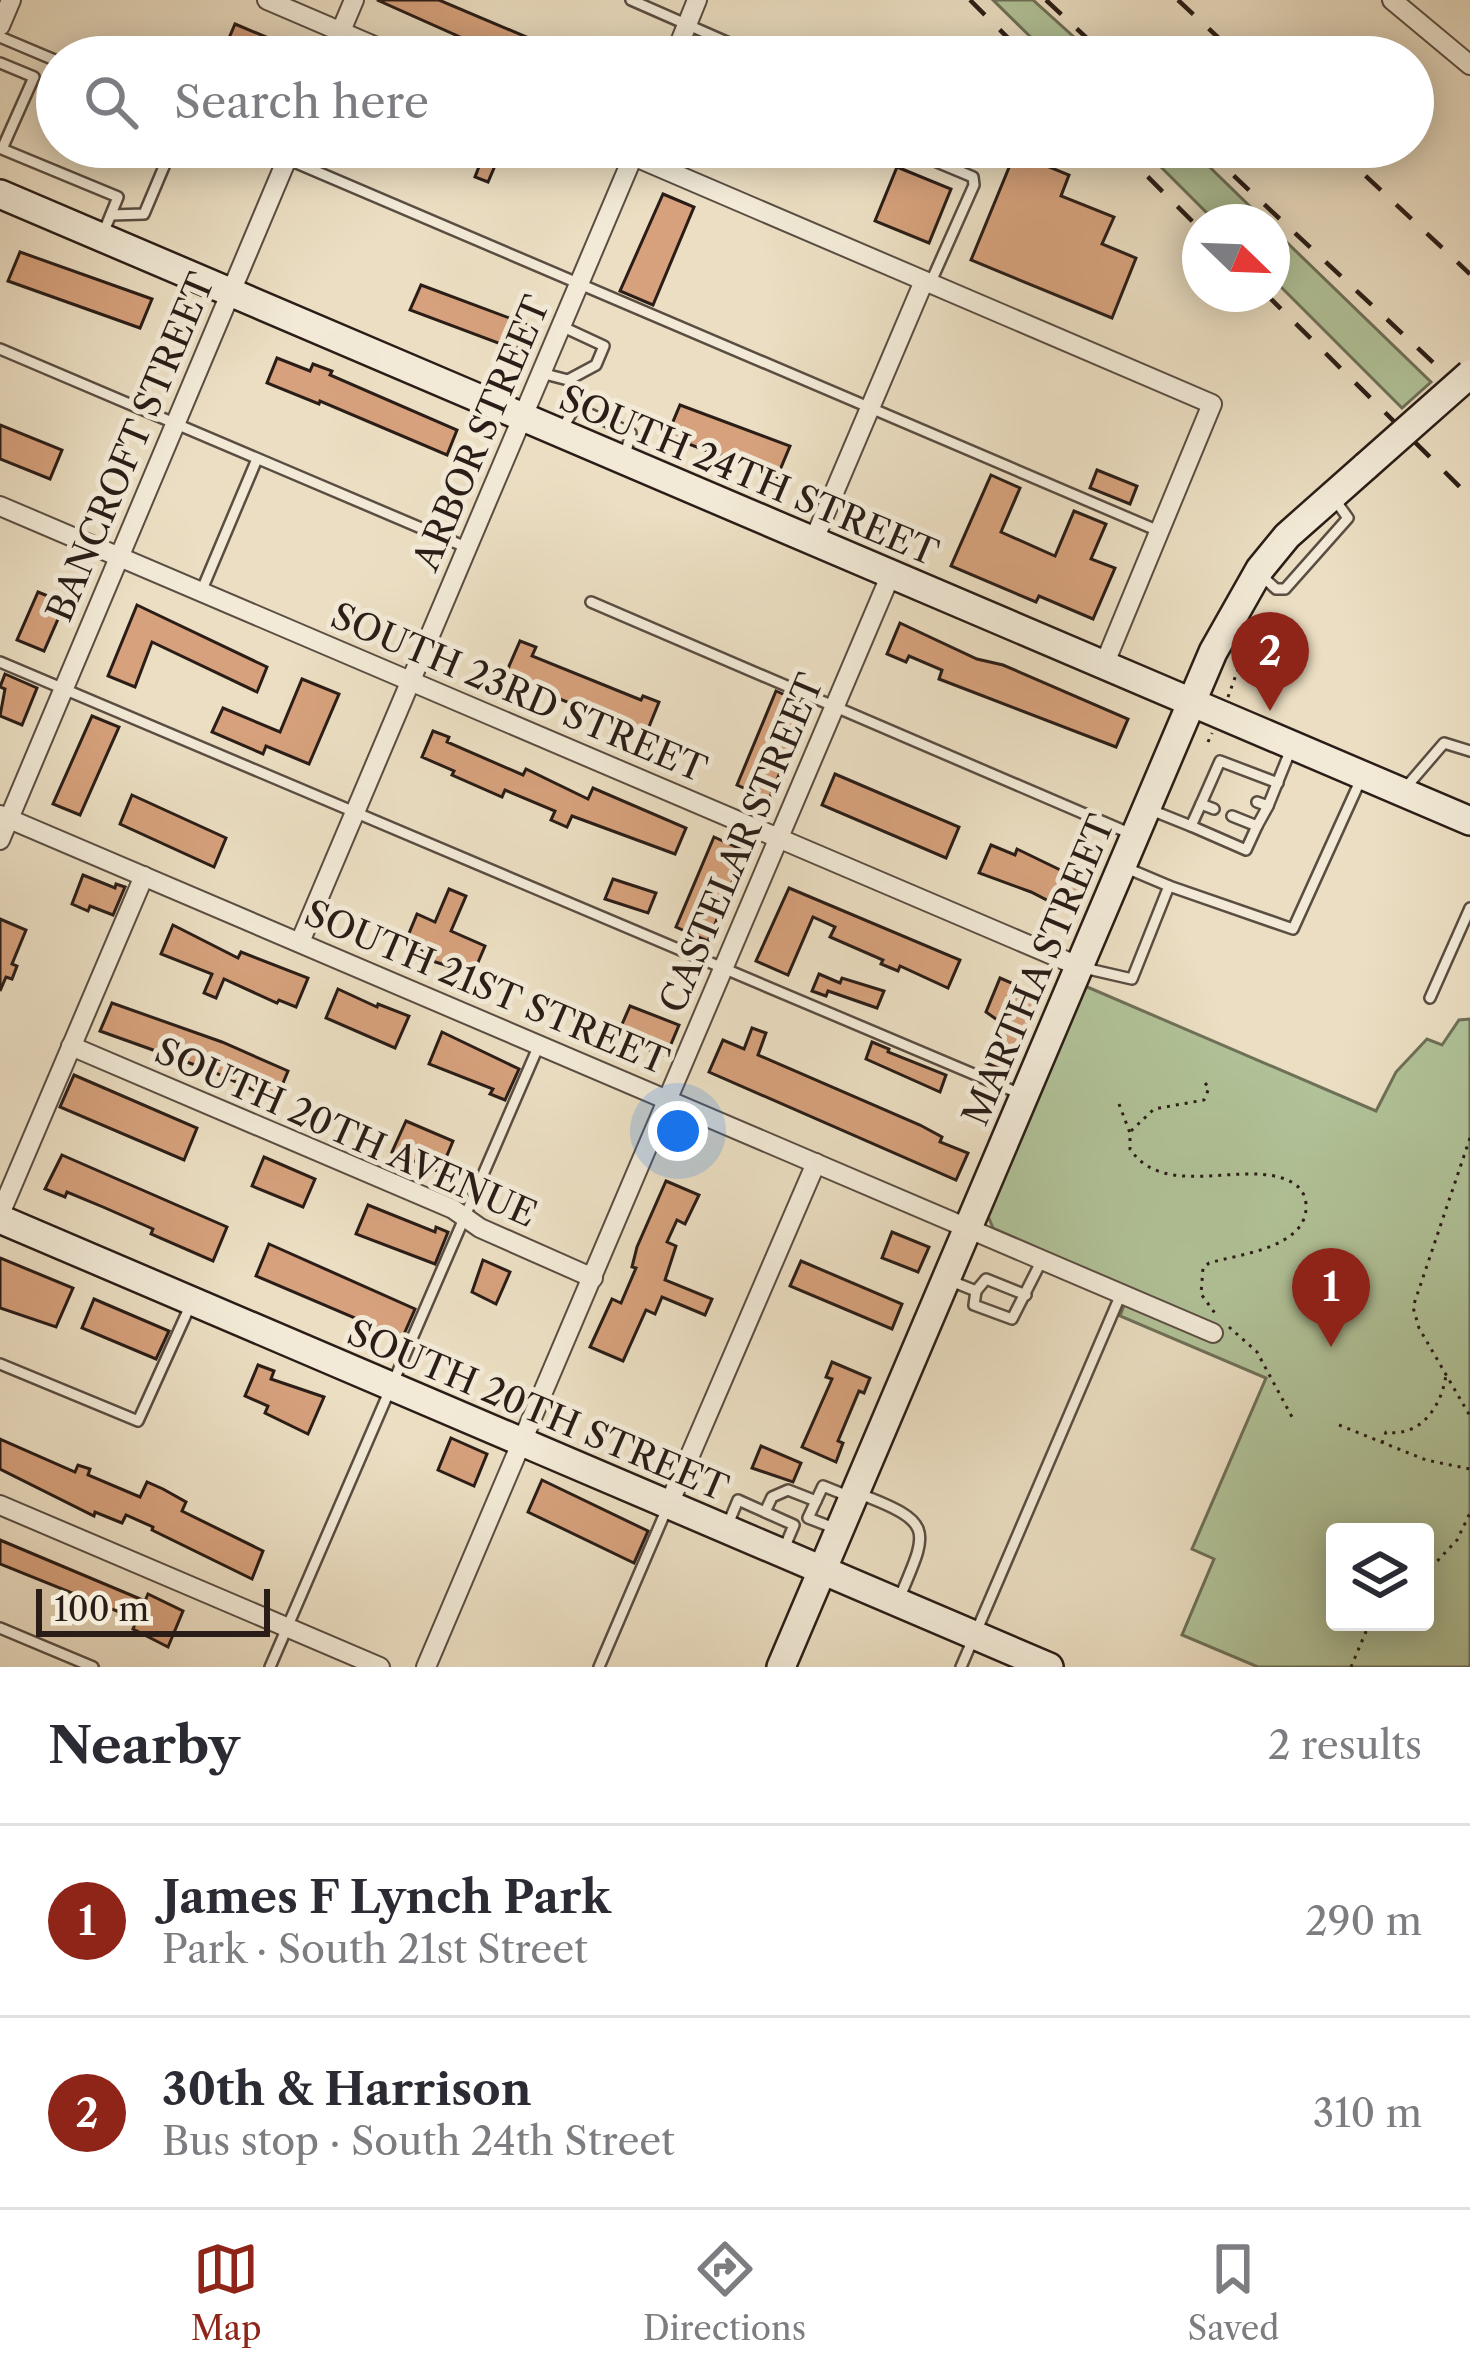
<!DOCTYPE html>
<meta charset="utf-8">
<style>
:root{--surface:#fff;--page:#f7f7f7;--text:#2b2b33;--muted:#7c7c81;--line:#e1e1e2;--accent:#8f2418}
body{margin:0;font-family:"Libre Caslon Text",serif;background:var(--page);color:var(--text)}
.controls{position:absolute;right:36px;bottom:36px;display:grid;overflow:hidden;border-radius:12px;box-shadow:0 6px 30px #0003}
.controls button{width:108px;height:108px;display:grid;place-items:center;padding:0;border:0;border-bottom:3px solid var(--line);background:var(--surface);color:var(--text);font:60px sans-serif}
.compass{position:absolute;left:1182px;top:204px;width:108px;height:108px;border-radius:50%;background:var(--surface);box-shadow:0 6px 30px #0003;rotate:113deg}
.scale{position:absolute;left:36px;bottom:30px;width:234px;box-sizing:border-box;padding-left:12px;border:6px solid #2a1d17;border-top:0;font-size:33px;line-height:42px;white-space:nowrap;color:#2a1d17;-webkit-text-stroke:9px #f2ead7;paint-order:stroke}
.you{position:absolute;left:678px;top:1131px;width:42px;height:42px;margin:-30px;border:9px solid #fff;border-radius:50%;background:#1a73e8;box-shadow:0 0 0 18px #1a73e833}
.badge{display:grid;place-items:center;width:78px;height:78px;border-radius:50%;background:var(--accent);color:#fff;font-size:39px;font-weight:700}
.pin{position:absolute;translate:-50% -99px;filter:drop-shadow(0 3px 6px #0008)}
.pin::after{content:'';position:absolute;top:63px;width:42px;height:36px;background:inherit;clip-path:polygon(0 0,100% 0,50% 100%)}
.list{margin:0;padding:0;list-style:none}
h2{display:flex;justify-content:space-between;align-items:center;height:156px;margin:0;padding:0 48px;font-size:51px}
h2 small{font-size:39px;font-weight:400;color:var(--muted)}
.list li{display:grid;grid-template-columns:78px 1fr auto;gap:36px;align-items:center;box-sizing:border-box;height:192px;padding:0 48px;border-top:3px solid var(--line)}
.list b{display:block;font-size:45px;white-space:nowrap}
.list p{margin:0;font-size:39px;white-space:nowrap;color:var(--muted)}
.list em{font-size:39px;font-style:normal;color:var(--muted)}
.icon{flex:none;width:66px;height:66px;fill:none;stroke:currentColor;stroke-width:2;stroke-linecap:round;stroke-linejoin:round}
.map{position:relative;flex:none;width:1470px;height:1667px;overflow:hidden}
.search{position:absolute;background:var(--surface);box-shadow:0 6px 30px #0003;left:36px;right:36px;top:36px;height:132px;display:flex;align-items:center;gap:30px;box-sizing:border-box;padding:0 42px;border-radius:66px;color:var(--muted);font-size:45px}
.sheet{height:540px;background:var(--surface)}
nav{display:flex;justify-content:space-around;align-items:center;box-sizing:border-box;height:168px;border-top:3px solid var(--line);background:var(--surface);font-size:33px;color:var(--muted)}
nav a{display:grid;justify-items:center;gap:6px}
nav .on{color:var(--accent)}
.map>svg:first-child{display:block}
.green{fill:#b1c298;stroke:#6e7058;stroke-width:3;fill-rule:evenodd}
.building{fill:#d6a17c;stroke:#2a1d17;stroke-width:3}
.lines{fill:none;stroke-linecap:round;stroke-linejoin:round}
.lane-casing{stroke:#5a4d42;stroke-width:14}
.street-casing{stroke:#5a4d42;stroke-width:22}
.secondary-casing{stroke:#2a1d17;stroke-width:32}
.path{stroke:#2a1d17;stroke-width:3;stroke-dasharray:3 6;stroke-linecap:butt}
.lane{stroke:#f2ead7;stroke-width:9}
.street{stroke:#f2ead7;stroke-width:18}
.secondary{stroke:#f2ead7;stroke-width:27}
.rail{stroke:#2a1d17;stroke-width:4.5;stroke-dasharray:21 21;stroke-linecap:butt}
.secondary-bridge-casing{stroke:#2a1d17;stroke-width:32;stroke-linecap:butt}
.secondary-bridge{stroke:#f2ead7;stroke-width:27}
.labels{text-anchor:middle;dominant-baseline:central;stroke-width:10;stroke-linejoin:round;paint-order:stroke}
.street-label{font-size:36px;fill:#2a1d17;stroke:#f2ead7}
</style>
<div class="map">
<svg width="1470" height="1667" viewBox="0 0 1470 1667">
<rect width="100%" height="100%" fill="#ebdec2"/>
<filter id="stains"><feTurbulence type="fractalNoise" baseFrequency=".00167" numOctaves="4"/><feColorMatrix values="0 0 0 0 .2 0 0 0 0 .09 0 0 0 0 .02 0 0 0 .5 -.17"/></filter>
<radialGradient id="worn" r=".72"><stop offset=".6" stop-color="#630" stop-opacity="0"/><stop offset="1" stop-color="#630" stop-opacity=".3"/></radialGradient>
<g class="green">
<path d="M993,0h40l63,57h-45z"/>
<path d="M1141,147h48l77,75h-50z"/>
<path d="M1272,228l159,154 -29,26 -130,-130z"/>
<path d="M1085,986l291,125 20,-39 31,-33 15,6 17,-25 11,-1v648h-212l-76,-32 32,-76 -22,-10 74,-171 -146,-62 10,-27 -137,-61 -5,-12zM1335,1532h90v90h-90z"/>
</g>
<g class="building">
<path d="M377,0h62l104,44 -6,13h-32z"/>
<path d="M235,24l79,33h-93z"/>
<path d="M440,147h63l-15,35 -13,-5 5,-13 -26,-11 -3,9 -14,-6z"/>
<path d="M967,147h70l-5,13 37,15 -8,21 53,21 -12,27 34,14 -24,60 -141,-58 39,-95z"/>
<path d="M897,167l54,22 -22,54 -54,-22z"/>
<path d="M663,194l31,13 -41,98 -33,-14z"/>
<path d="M20,252l132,47 -12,29 -132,-47z"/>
<path d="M421,285l107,40 -11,25 -107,-40z"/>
<path d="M277,358l33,13 3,-7 19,7 -2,4 127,55 -10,25 -127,-54 -1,3 -52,-21z"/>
<path d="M680,405l110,41 -13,31 -110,-41z"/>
<path d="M0,425l62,25 -12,29 -50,-20z"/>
<path d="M1097,470l40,16 -7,18 -40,-16z"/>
<path d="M991,475l29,13 -19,44 54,24 19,-45 32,13 -15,35 24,9 -22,51 -54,-23 -3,6 -85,-36z"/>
<path d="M38,592l27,11 -21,48 -27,-11z"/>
<path d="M137,605l130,62 -10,25 -105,-50 -17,45 -27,-11z"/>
<path d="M900,623l77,36 26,6 125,54 -12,28 -177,-68 3,-9 -33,-14 -3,6 -19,-8z"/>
<path d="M520,641l16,6 -4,9 109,44 2,-4 16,6 -13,32 -116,-47 2,-4 -26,-10z"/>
<path d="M5,674l32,14 -15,37 -22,-9 5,-27 -5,-2z"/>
<path d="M302,679l37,15 -30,70 -43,-18 -3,8 -51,-22 11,-24 57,24z"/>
<path d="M776,691l32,14 -39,94 -32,-14z"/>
<path d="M92,716l27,11 -39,88 -27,-11z"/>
<path d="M433,731l16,6 -2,5 76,33 3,-6 62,30 5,-11 93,40 -11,26 -103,-38 -5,11 -16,-7 4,-9 -50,-21 -3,7 -50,-22 2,-4 -32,-14z"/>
<path d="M835,774l124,53 -13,31 -124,-53z"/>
<path d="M132,795l94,43 -12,29 -94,-43z"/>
<path d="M714,837l31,14 -37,90 -32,-14z"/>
<path d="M991,845l24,10 2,-6 68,33 -13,31 -41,-21 -52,-19z"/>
<path d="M83,875l32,13 1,-4 9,3 -12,28 -23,-9 -2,5 -16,-7z"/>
<path d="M613,879l43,14 -8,20 -43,-14z"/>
<path d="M789,888l171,72 -12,28 -48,-22 -2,5 -17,-7 2,-4 -53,-23 5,-10 -22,-10 -25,58 -32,-14z"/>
<path d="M449,889l17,7 -15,35 34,15 -12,28 -44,-14 2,-6 -26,-11 12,-29 18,8z"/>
<path d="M0,919l26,11 -14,34 5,2 -5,13 -6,-2 -6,14z"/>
<path d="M173,925l65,33 3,-6 67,26 -12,29 -17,-7 -2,3 -53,-24 -8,19 -12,-5 8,-19 -51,-20z"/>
<path d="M819,974l21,9 2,-5 42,13 -7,17 -49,-17 -2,5 -14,-5z"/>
<path d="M1000,978l39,17 -32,77 -21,-9 17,-39 -17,-12z"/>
<path d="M338,989l39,18 1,-3 31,12 -14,32 -69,-30z"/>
<path d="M112,1003l110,39 66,29 -12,29 -67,-30 -109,-39z"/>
<path d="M630,1006l49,19 -13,31 -50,-18z"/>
<path d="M752,1028l14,5 -8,22 162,70 22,12 -2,5 28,11 -12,27 -247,-108 14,-32 21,9z"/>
<path d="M442,1032l77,37 -14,31 -15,-6 3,-5 -64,-25z"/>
<path d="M872,1042l17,7 -1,3 58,23 -6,17 -74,-33z"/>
<path d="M74,1075l123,53 -13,32 -124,-53z"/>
<path d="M406,1121l47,20 -13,31 -48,-20z"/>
<path d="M62,1155l165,72 -14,34 -62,-27 2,-5 -50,-22 -36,-15 -2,5 -20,-8z"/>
<path d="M264,1157l51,22 -12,28 -51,-21z"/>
<path d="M666,1181l33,14 -14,29 -8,-4 -10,22 9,4 -11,34 47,19 -7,16 -43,-18 -7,17 -9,-4 -23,51 -33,-14 22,-48 9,4 15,-35 -4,-1 5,-20z"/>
<path d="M368,1205l67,27 1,-5 12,5 -13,32 -79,-30z"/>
<path d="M892,1232l37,15 -11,25 -36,-14z"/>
<path d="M269,1244l146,65 -14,32 -14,-6 1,-3 -132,-56z"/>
<path d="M0,1258l73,30 -17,39 -56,-19z"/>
<path d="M483,1260l27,12 -14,32 -24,-12z"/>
<path d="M801,1261l101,43 -10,25 -102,-43z"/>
<path d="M94,1299l75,32 -13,28 -74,-31z"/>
<path d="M832,1362l38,16 -6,15 -5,-2 -21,50 5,2 -7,19 -34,-15 30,-68 -6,-2z"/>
<path d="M258,1365l16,6 -3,8 53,18 -16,37 -43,-21 3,-7 -23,-10z"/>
<path d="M451,1438l36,16 -13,32 -36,-16z"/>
<path d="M0,1439l75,33 3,-7 12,4 -2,6 52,22 7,-15 16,7 23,13 -4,9 81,40 -11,28 -100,-49 1,-3 -27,-12 -4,8 -27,-11 -1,4 -94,-47z"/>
<path d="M761,1446l40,17 -8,19 -41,-14z"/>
<path d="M542,1480l106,51 -14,32 -106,-51z"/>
<path d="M0,1540l145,61 3,-7 35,17 -15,36 -35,-18 4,-10 -137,-55z"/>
</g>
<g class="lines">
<g class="lane-casing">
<g id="lane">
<path d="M631,0l130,57"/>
<path d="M0,37l57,24"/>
<path d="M0,63l34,14 -32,72 116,48 -16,39"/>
<path d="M259,147l902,385"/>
<path d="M913,152l60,25 1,8 -44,99"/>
<path d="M111,215l33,-1 27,-64 -6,-3"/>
<path d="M0,349l468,199"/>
<path d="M541,373l27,7 28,-15 8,-19 -43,-20"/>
<path d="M561,431l14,-24 56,26 -6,22"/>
<path d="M1262,576l14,13h9l63,-71 -13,-18"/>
<path d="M201,592l56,-133"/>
<path d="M591,602l538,231"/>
<path d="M0,662l1023,433"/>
<path d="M1407,786l37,-43 26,8"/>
<path d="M1257,802l11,4 23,-57"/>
<path d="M1201,804l-10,22 55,24 11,-24"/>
<path d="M1214,809l-13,-5 19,-43 58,22"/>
<path d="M1151,810l40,16"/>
<path d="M1232,816l25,10 11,-20"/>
<path d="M1169,886l124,43 68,-150"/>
<path d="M1084,968l48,11 37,-93 -45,-19"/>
<path d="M1430,998l40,-90"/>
<path d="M951,1281l25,10 -2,14 38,14 30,-59"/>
<path d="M976,1291l10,-12 40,16"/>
<path d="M0,1364l138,57 52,-115"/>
<path d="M860,1494c76,29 68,36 39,105"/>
<path d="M765,1512l7,-15 16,-7 28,11"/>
<path d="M728,1524l10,-24 56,25 -11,26"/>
<path d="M834,1528l-26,-10 15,-32 25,10"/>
<path d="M0,1628l93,39"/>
<path d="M270,1667l269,-622"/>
<path d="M599,1667l69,-161"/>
<path d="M961,1667l160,-373"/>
</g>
</g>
<g class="street-casing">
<g id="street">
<path d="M267,0l133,57"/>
<path d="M1392,0l78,65"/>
<path d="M0,26l11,-26"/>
<path d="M330,57l24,-57"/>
<path d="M674,57l23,-57"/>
<path d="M612,147l600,257 -108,261"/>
<path d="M0,506l1078,460"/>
<path d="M813,542l111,-261"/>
<path d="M0,815l1213,518"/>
<path d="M0,840l292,-693"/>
<path d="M300,942l337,-795"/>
<path d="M71,1046l382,163 27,19 113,50"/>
<path d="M0,1214l144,-338"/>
<path d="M669,1504l147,-341"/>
<path d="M0,1505l380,162"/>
<path d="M426,1667l465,-1093"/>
</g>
</g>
<g class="secondary-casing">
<g id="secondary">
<path d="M0,194l1470,627"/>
<path d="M0,1219l1049,448"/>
<path d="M781,1667l432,-1015 47,-83 27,-33 79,-70"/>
</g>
</g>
<g class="path">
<path d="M1228,697l25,-69"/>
<path d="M1208,742l4,-9"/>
<path d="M1119,1104l11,29v16c33,49 105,14 152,29 13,4 23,12 24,26 3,44 -67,50 -97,59l-6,5 -2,26 16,22"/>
<path d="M1131,1131l23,-22 50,-9 5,-12 -7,-9"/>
<path d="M1470,1138l-57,169 6,21 51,88"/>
<path d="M1229,1327l28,25 35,65"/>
<path d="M1339,1425l87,35 44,9"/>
<path d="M1382,1443l4,-11c37,6 57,-30 60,-58"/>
<path d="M1425,1574l32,-34 13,-27"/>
<path d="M1351,1667l19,-45"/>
</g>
<use href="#lane" class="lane"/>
<use href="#street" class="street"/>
<use href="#secondary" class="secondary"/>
<g class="rail">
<path d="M970,0l57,57"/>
<path d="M1046,0l61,57"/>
<path d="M1178,0l61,57"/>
<path d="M1118,147l82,82"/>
<path d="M1203,147l267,250"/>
<path d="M1335,147l135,127"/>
<path d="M1266,294l204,203"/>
</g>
<g class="secondary-bridge-casing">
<path id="secondary-bridge" d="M1366,466l104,-92"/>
</g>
<use href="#secondary-bridge" class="secondary-bridge"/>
</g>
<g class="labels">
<g class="street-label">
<text transform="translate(481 433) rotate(-67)">ARBOR STREET</text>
<text transform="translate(130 447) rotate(-67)">BANCROFT STREET</text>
<text transform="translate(749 475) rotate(23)">SOUTH 24TH STREET</text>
<text transform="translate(519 692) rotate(23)">SOUTH 23RD STREET</text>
<text transform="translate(741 843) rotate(-67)">CASTELAR STREET</text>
<text transform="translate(1038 970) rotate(-67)">MARTHA STREET</text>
<text transform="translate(487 987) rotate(23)">SOUTH 21ST STREET</text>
<text transform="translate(346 1132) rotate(24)">SOUTH 20TH AVENUE</text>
<text transform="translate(538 1410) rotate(23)">SOUTH 20TH STREET</text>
</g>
</g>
<rect width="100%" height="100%" filter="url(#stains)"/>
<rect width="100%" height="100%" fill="url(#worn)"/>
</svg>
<div class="controls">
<button><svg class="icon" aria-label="layers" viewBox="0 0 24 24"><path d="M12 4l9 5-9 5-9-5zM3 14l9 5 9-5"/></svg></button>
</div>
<svg class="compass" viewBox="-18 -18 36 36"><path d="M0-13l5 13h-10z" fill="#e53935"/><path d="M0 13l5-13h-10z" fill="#7c7c81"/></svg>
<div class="scale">100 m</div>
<div class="you"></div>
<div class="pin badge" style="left:1331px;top:1347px">1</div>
<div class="pin badge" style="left:1270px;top:711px">2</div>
<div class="search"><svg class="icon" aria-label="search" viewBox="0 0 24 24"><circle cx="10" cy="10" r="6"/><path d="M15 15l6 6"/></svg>Search here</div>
</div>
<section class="sheet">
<h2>Nearby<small>2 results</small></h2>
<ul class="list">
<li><span class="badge">1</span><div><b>James F Lynch Park</b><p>Park · South 21st Street</p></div><em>290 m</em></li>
<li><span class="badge">2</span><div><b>30th &amp; Harrison</b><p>Bus stop · South 24th Street</p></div><em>310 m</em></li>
</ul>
</section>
<nav>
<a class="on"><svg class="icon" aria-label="map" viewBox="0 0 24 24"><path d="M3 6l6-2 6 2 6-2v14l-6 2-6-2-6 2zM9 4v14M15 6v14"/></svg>Map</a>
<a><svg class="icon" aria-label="directions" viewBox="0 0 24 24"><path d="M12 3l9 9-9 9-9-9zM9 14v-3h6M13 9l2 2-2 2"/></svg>Directions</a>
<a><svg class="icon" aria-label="saved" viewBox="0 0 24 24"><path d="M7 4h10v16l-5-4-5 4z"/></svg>Saved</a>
</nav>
